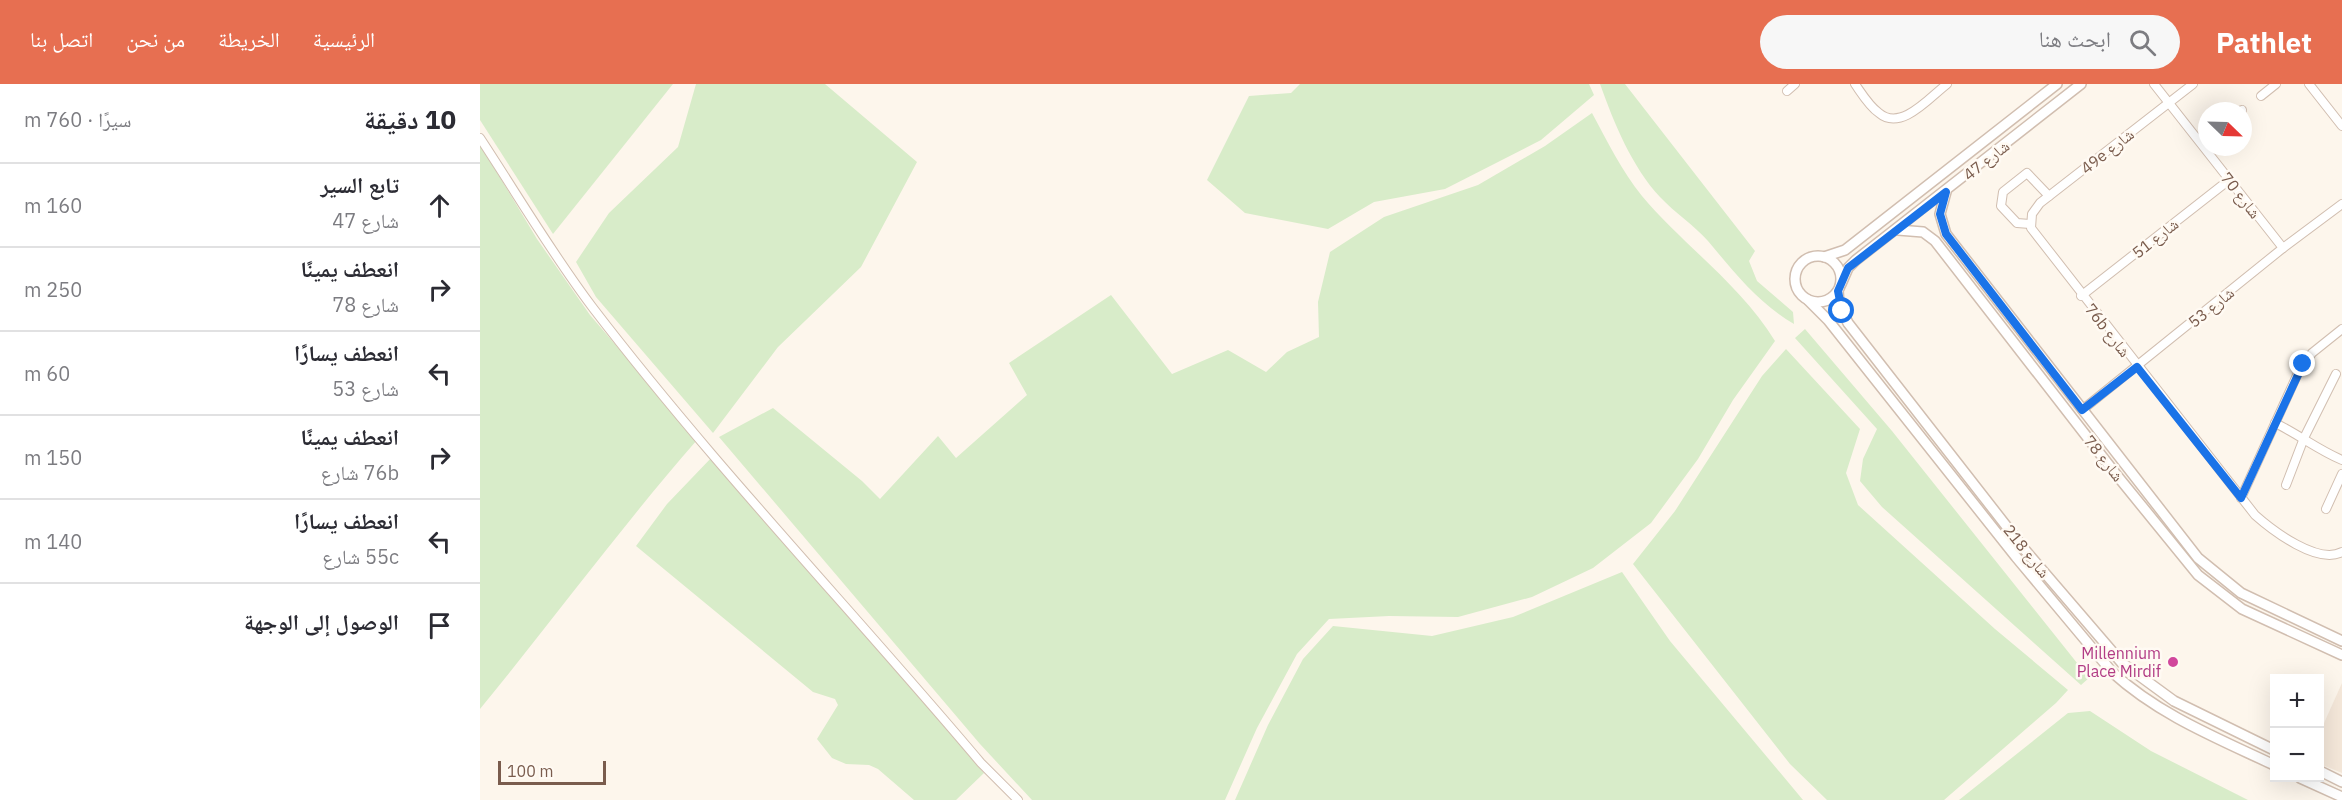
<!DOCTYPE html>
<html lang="ar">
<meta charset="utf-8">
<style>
:root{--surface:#fff;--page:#f7f7f7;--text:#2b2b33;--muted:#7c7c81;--line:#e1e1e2;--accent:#e76f51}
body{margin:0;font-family:"IBM Plex Sans","Noto Naskh Arabic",sans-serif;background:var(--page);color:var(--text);direction:rtl}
.controls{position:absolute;right:18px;bottom:18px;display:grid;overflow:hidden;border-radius:0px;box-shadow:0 6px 24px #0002}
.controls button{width:54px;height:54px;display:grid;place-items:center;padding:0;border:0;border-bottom:2px solid var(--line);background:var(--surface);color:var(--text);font:30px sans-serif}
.compass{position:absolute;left:1718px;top:18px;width:54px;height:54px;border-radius:50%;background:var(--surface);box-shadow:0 6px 24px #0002;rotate:113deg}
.scale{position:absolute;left:18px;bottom:15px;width:108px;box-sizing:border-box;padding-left:6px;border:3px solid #7a5c4d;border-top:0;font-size:16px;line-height:21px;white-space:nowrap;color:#7a5c4d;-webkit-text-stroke:4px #fffaf3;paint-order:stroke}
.stop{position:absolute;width:18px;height:18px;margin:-14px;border:4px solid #1a73e8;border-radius:50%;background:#fff}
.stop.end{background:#1a73e8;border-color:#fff;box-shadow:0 2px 6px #0008}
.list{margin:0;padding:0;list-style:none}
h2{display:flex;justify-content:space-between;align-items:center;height:78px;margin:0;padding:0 24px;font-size:26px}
h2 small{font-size:20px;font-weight:400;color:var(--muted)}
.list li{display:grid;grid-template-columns:39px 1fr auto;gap:18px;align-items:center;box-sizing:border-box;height:84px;padding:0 24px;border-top:2px solid var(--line)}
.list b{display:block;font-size:22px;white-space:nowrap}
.list p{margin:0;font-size:20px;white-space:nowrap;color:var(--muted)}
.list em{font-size:20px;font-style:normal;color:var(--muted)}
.icon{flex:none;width:33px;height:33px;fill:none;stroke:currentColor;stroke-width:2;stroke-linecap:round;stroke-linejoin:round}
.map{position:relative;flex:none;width:1862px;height:716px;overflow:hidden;direction:ltr}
header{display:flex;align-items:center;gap:36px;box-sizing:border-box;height:84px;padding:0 30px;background:var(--accent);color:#fff}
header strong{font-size:28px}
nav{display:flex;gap:33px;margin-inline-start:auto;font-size:21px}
.search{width:420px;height:54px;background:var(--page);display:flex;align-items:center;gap:15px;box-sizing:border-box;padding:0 21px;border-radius:33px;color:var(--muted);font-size:22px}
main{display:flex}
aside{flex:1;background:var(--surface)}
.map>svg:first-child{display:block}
.residential{fill:#f5e8da}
.green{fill:#d8ecc9}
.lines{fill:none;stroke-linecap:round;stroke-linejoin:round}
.minor-casing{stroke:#d1beb0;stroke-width:10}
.tertiary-casing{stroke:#d1beb0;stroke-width:12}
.minor{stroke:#fff;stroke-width:8}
.tertiary{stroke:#fff;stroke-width:9}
.route{stroke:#1a73e8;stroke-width:8}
.hotel-dot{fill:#d1479c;stroke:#fffaf3;stroke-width:2}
.labels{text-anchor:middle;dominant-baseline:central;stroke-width:5;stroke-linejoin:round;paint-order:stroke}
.street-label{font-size:16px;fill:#7a5c4d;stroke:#fffaf3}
.hotel-label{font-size:16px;fill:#b23c85;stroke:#fffaf3;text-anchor:end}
</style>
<header>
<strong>Pathlet</strong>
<div class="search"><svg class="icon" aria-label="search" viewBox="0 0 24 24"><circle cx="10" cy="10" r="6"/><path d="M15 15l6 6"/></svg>ابحث هنا</div>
<nav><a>الرئيسية</a><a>الخريطة</a><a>من نحن</a><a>اتصل بنا</a></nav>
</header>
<main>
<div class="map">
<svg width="1862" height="716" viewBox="0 0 1862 716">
<rect width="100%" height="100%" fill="#fdf6ec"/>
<path class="residential" d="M1862,599v90l-22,-9v-32z"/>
<g class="green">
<path d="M0,0h193l-120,150 -73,-114z"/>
<path d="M216,0h129l92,78 -56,105 -83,80 -65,86 -117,-136 -20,-35 33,-49 69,-66z"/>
<path d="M820,0h289l5,11 -53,45 -96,49 -71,13 -46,27 -83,-16 -38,-33 42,-84 42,-3z"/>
<path d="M1120,0h25l130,167 -6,10 8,20 36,31 1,12c-36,-21 -60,-52 -86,-83 -14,-16 -33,-28 -48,-44 -28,-30 -46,-74 -60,-113z"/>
<path d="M1112,29c15,28 30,58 50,83 42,50 98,88 133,145l-42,59 -35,59 -47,64 -58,45 -61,29 -74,20 -69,-1 -60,3 -32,35 -40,74 -32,72h-193l-52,-56 -261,-307 54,-29 89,73 18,18 58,-63 18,22 71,-63 -18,-32 102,-68 61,79 56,-24 38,22 21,-20 32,-15 -1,-35 12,-50 54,-35 94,-32 67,-39z"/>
<path d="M0,60l57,95 53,76 107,125c-76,87 -144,180 -217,269z"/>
<path d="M1325,245l87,102 197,247 -8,7 -199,-178 -22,-26 3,-22 14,-30 -82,-91z"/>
<path d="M1306,265l74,80 -14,44 12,32 137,124 73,61 -12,13 -112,97h-117l-37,-36 -157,-200 42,-53 87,-135z"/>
<path d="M233,372l271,317 -28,27h-42l-36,-31 -9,-4 -23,-1 -14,-6 -15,-19 21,-34 -3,-6 -22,-7 -177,-146 31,-42z"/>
<path d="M1142,488l48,69 133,159h-568l33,-75 35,-66 30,-33 99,10 81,-19z"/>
<path d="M1610,627l61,40 97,49h-289l109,-87z"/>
</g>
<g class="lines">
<g class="minor-casing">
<g id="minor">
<path d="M1375,0c7,10 14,22 24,29 22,19 51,-16 68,-29"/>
<path d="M1674,0l129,164"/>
<path d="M1713,0l-153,119 -8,11 -1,14 224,287c18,16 63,50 87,37"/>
<path d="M1829,0l33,42"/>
<path d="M1307,7l8,-7"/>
<path d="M1781,12l15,-12"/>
<path d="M1760,27l2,-1"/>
<path d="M0,54c37,56 72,116 113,170 121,158 260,303 388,455l37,37"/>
<path d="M1550,140l-13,-1 -16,-17 2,-14 24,-19 22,23"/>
<path d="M1601,212l148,-116"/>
<path d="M1602,326l201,-162 59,-44"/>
<path d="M1795,339c23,11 43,27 67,37"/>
<path d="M1806,401l18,-47 32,-64"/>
<path d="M1761,414l58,-127 13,-18 30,-24"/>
<path d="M1846,425l16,-35"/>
</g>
</g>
<g class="tertiary-casing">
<g id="tertiary">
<path d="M1466,108l-6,22 6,20 252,324 43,35 101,48"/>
<path d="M1418,146l25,2 12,9 180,232 83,102 44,34 100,46"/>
<circle cx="1338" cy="195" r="23"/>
<path d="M1344,173l21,-7 212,-166"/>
<path d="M1361,200l7,-16 8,-8 225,-176"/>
<path d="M1358,207l1,13 9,19 177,227 97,113 52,38 100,49"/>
<path d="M1328,216l20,20 188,237 96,115c47,43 105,66 162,93"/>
<path d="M1840,687l22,11"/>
<path d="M1820,694l42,19"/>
</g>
</g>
<use href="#minor" class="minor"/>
<use href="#tertiary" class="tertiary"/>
</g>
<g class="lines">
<path class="route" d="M1362,227l-4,-20 10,-23 98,-76 -6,22 6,20 136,176 55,-43 104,131 62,-134"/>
</g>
<circle class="hotel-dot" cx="1693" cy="578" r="6"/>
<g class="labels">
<g class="street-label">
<text transform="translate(1627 67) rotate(-38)">49e شارع</text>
<text transform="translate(1506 76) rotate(-38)">شارع 47</text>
<text transform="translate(1761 111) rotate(52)">شارع 70</text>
<text transform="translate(1675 154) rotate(-38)">شارع 51</text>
<text transform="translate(1731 223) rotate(-39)">شارع 53</text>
<text transform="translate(1628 246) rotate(52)">76b شارع</text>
<text transform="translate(1624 374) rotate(52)">شارع 78</text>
<text transform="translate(1547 467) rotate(51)">شارع 218</text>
</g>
<g class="hotel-label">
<text x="1681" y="569">Millennium<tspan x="1681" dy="18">Place Mirdif</tspan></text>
</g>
</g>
</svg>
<div class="controls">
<button>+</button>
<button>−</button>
</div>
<svg class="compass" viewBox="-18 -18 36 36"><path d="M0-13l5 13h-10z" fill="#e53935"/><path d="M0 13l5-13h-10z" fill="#7c7c81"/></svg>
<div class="scale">100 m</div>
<div class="stop" style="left:1362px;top:227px"></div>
<div class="stop end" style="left:1823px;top:280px"></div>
</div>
<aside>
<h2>10 دقيقة<small>سيرًا · 760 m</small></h2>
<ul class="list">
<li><svg class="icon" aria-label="ahead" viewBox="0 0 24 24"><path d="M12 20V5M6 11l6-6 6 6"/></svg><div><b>تابع السير</b><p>شارع 47</p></div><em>160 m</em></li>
<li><svg class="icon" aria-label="right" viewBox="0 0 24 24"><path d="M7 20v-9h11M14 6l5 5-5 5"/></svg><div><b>انعطف يمينًا</b><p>شارع 78</p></div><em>250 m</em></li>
<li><svg class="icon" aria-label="left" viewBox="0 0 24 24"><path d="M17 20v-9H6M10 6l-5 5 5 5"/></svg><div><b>انعطف يسارًا</b><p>شارع 53</p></div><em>60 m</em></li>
<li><svg class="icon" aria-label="right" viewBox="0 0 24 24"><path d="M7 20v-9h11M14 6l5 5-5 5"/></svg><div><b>انعطف يمينًا</b><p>76b شارع</p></div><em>150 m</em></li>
<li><svg class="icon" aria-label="left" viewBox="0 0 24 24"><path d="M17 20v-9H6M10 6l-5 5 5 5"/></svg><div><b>انعطف يسارًا</b><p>55c شارع</p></div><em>140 m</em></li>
<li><svg class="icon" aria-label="arrive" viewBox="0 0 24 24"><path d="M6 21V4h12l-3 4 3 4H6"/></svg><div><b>الوصول إلى الوجهة</b></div></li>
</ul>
</aside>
</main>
